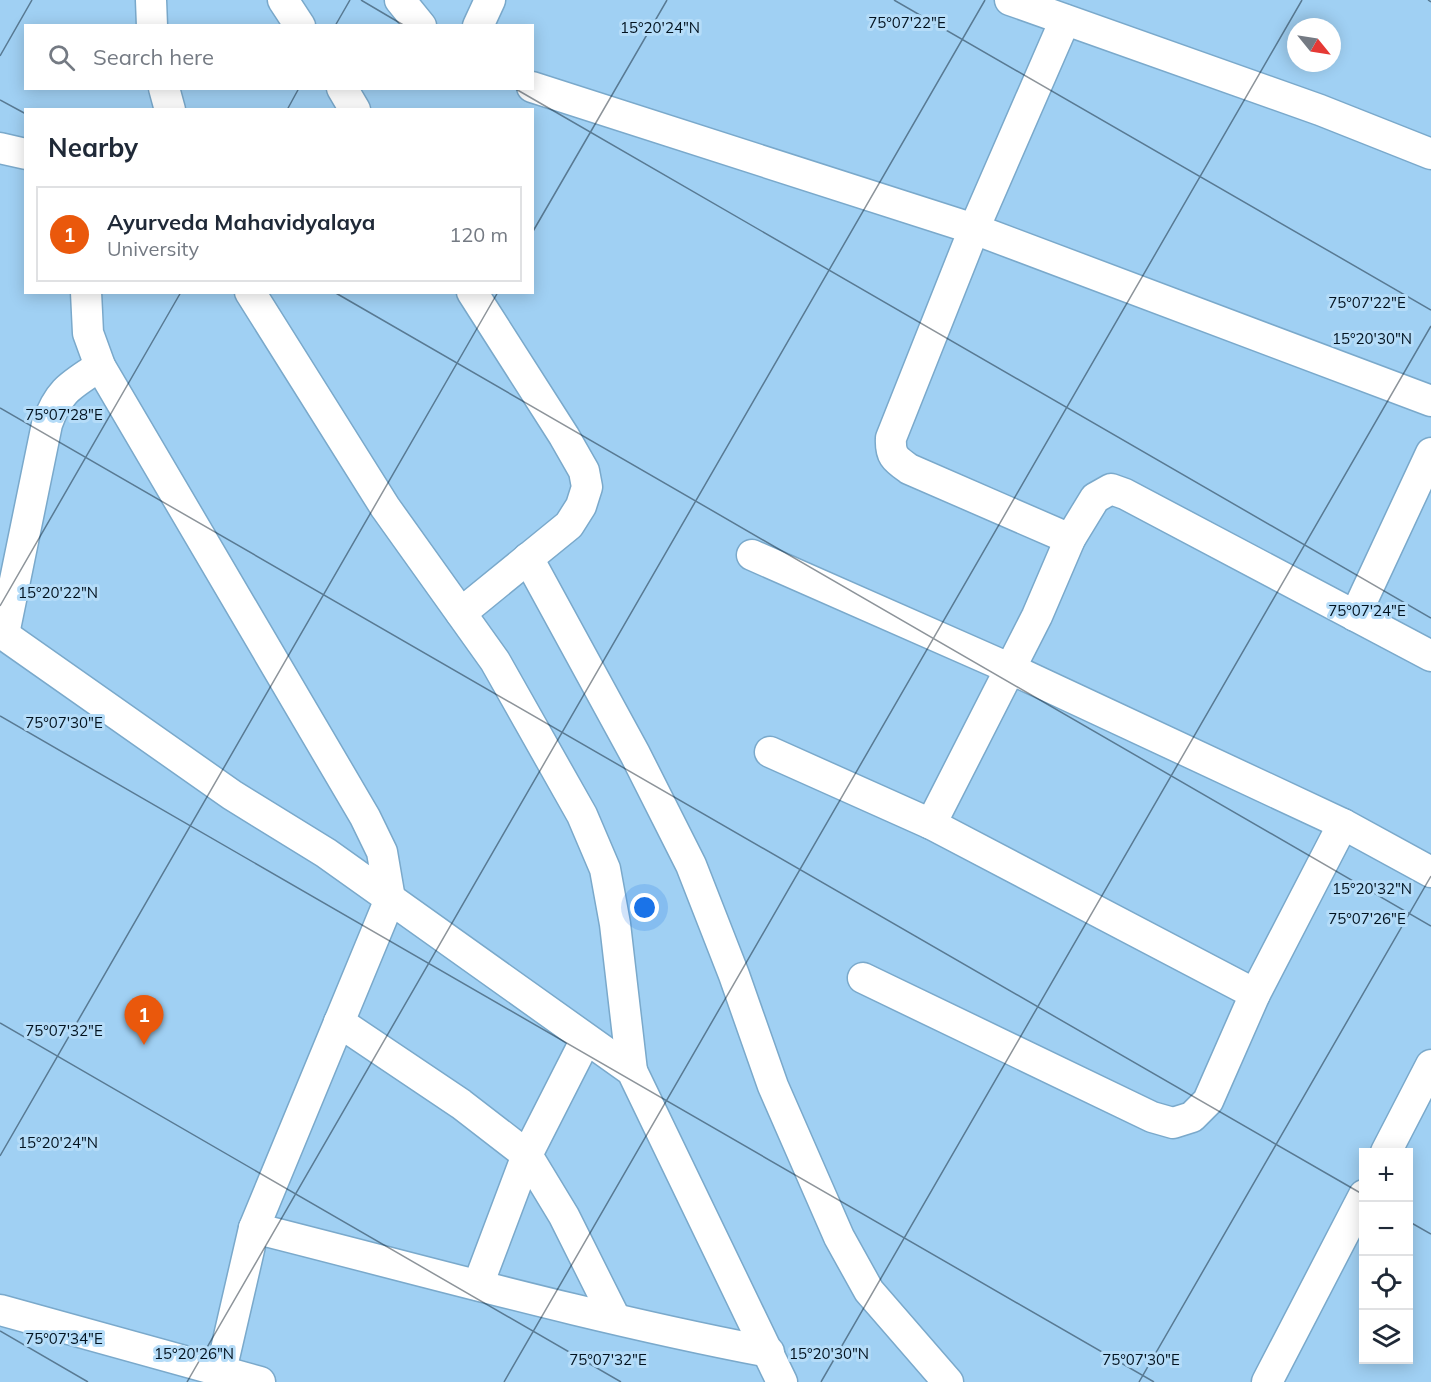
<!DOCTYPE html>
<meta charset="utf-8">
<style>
:root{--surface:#fff;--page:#f6f6f7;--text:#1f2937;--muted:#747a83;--line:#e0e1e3;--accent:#ea580c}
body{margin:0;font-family:Mulish,sans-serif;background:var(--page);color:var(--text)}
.controls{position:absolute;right:18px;bottom:18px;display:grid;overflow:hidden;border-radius:0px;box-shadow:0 3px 15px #0003}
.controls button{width:54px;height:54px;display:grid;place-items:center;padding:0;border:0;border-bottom:2px solid var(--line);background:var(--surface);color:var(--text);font:30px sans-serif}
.compass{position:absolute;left:1287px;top:18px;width:54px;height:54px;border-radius:50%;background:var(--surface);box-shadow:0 3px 15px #0003;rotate:120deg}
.you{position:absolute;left:645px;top:908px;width:21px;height:21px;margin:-15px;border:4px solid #fff;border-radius:50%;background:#1a73e8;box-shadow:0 0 0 9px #1a73e833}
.badge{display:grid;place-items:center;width:39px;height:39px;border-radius:50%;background:var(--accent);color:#fff;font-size:20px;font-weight:700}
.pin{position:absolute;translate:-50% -50px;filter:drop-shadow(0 2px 3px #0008)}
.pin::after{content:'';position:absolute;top:32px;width:21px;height:18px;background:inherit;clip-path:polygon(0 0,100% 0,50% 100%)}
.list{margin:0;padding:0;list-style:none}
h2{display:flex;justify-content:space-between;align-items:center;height:78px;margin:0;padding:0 24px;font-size:26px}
h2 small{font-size:20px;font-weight:400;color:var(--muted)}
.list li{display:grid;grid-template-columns:39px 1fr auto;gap:18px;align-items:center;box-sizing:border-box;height:96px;margin:0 12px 12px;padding:0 12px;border:2px solid var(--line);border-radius:0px}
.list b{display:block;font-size:22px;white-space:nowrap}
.list p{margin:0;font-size:20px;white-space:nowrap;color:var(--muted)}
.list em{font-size:20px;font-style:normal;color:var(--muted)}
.icon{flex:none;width:33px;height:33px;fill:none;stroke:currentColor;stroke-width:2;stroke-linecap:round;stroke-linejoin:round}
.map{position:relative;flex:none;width:1431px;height:1382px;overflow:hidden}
.search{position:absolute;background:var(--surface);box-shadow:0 3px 15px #0003;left:24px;top:24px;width:510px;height:66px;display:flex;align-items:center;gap:15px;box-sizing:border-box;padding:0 21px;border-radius:0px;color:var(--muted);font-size:22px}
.panel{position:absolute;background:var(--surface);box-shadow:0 3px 15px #0003;left:24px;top:108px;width:510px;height:186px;border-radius:0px}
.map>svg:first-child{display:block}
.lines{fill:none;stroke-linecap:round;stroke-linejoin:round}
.minor-casing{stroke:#7aa9cb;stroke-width:33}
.minor{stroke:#fff;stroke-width:30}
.ticks{fill:none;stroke:#02121f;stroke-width:1.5;stroke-opacity:0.45}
.ticks-label{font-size:15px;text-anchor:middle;fill:#02121f;stroke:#b5dcf8;stroke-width:6;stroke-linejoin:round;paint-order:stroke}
</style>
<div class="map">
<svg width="1431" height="1382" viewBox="0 0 1431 1382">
<rect width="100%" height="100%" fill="#a0d0f3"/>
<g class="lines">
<g class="minor-casing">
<g id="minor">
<path d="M151,0l1,26"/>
<path d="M283,0l17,26"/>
<path d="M400,0l21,26"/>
<path d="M1010,0l310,110 111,44"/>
<path d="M1065,20l-91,209 -83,209c-1,18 4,21 18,31l161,70"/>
<path d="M478,26l12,-26"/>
<path d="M532,87l442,142 457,172"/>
<path d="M164,88l6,22"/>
<path d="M342,88l13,22"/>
<path d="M0,148l26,6"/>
<path d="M86,292l2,41 12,33 265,451 17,35 8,47 -136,329 -33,143"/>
<path d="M250,292l135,215 110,154 87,154 23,54 10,55 17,147"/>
<path d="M752,555l259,114 332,155 88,48"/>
<path d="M528,558l107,196 56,111 43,110 39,111 66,151 30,54 79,91"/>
<path d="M461,613l108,-88 12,-19 6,-19 -3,-16 -20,-35 -92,-144"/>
<path d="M1355,616l76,-163"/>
<path d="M0,632l232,163 94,58 306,218 150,311"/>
<path d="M4,634l43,-210c12,-34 24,-39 53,-58"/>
<path d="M770,752l161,72 324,170"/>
<path d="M931,824l106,-208 33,-77 25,-41 16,-9 14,5 306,162"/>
<path d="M863,978l289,139 21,6 19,-6 16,-16 47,-107 88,-170"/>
<path d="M339,1022l122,82 66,51 37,61 51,102"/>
<path d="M1386,1152l45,-87"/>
<path d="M254,1228c171,43 341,91 515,124"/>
<path d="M478,1285l49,-130 59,-116"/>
<path d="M0,1310l260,72"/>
<path d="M1267,1382l97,-187"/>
</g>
</g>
<use href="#minor" class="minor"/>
</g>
<path class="ticks" d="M361,0l44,26M894,0l537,310M1428,0l3,2M335,26l15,-26M0,56l32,-56M514,88l917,530M0,100l26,14M287,110l12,-22M532,233l135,-233M334,292l1097,634M0,408l1364,787M0,606l181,-314M0,716l1154,666M0,1023l621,359M0,1156l498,-864M1408,1221l23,13M0,1331l88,51M187,1382l798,-1382M504,1382l798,-1382M821,1382l610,-1056M1139,1382l292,-506"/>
<g class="ticks-label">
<text x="907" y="28">75°07'22"E</text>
<text x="660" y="33">15°20'24"N</text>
<text x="1367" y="308">75°07'22"E</text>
<text x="1372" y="344">15°20'30"N</text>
<text x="64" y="420">75°07'28"E</text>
<text x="58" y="598">15°20'22"N</text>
<text x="1367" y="616">75°07'24"E</text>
<text x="64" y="728">75°07'30"E</text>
<text x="1372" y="894">15°20'32"N</text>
<text x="1367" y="924">75°07'26"E</text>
<text x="64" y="1036">75°07'32"E</text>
<text x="58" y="1148">15°20'24"N</text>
<text x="64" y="1344">75°07'34"E</text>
<text x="194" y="1359">15°20'26"N</text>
<text x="829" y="1359">15°20'30"N</text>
<text x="608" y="1365">75°07'32"E</text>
<text x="1141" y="1365">75°07'30"E</text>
</g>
</svg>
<div class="controls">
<button>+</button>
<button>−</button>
<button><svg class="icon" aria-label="locate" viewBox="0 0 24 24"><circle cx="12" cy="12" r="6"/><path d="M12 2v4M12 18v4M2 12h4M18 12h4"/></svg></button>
<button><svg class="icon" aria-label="layers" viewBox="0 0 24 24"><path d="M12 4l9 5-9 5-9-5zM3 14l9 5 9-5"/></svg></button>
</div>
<svg class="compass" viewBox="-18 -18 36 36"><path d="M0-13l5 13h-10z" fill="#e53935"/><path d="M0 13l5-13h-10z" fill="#747a83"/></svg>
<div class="you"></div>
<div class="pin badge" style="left:144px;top:1045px">1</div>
<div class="search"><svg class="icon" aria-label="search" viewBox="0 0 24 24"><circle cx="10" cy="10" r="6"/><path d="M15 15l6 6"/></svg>Search here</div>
<section class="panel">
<h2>Nearby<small></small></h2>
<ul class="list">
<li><span class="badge">1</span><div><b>Ayurveda Mahavidyalaya</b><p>University</p></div><em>120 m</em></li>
</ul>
</section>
</div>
